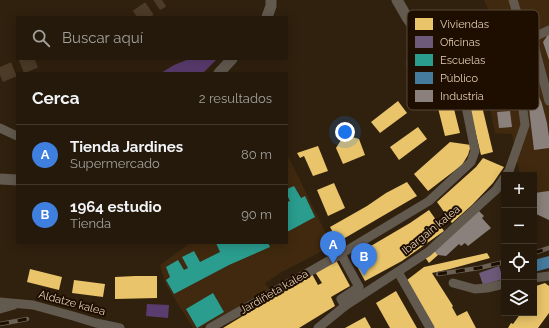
<!DOCTYPE html>
<html lang="es">
<meta charset="utf-8">
<style>
:root{--surface:#24190a;--page:#302618;--text:#f1f3f6;--muted:#a3a09c;--line:#41382b;--accent:#7c3aed}
body{margin:0;font-family:Raleway,sans-serif;background:var(--page);color:var(--text)}
.controls{position:absolute;right:12px;bottom:12px;display:grid;overflow:hidden;border-radius:0px;box-shadow:0 2px 10px #0003}
.controls button{width:36px;height:36px;display:grid;place-items:center;padding:0;border:0;border-bottom:1px solid var(--line);background:var(--surface);color:var(--text);font:20px sans-serif}
.you{position:absolute;left:345px;top:132px;width:14px;height:14px;margin:-10px;border:3px solid #fff;border-radius:50%;background:#1a73e8;box-shadow:0 0 0 6px #1a73e833}
.badge{display:grid;place-items:center;width:26px;height:26px;border-radius:50%;background:var(--accent);color:#fff;font-size:13px;font-weight:700}
.pin{position:absolute;translate:-50% -33px;filter:drop-shadow(0 1px 2px #0008)}
.pin::after{content:'';position:absolute;top:21px;width:14px;height:12px;background:inherit;clip-path:polygon(0 0,100% 0,50% 100%)}
.list{margin:0;padding:0;list-style:none}
h2{display:flex;justify-content:space-between;align-items:center;height:52px;margin:0;padding:0 16px;font-size:17px}
h2 small{font-size:13px;font-weight:400;color:var(--muted)}
.list li{display:grid;grid-template-columns:26px 1fr auto;gap:12px;align-items:center;box-sizing:border-box;height:60px;padding:0 16px;border-top:1px solid var(--line)}
.list b{display:block;font-size:15px;white-space:nowrap}
.list p{margin:0;font-size:13px;white-space:nowrap;color:var(--muted)}
.list em{font-size:13px;font-style:normal;color:var(--muted)}
.icon{flex:none;width:22px;height:22px;fill:none;stroke:currentColor;stroke-width:2;stroke-linecap:round;stroke-linejoin:round}
.map{position:relative;flex:none;width:549px;height:328px;overflow:hidden}
.search{position:absolute;background:var(--surface);box-shadow:0 2px 10px #0003;left:16px;top:16px;width:272px;height:44px;display:flex;align-items:center;gap:10px;box-sizing:border-box;padding:0 14px;border-radius:0px;color:var(--muted);font-size:15px}
.panel{position:absolute;background:var(--surface);box-shadow:0 2px 10px #0003;left:16px;top:72px;width:272px;height:172px;border-radius:0px}
.map>svg:first-child{display:block}
.built{fill:#40290e}
.green{fill:#5a3c6f}
.homes{fill:#e9c46a}
.offices{fill:#6d597a}
.schools{fill:#2a9d8f}
.public{fill:#457b9d}
.industry{fill:#8a817c}
.lines{fill:none;stroke-linecap:round;stroke-linejoin:round}
.trunk-tunnel{stroke:#4b3b27;stroke-width:15;stroke-dasharray:15 8;stroke-linecap:butt}
.minor{stroke:#62594f;stroke-width:9}
.tertiary{stroke:#62594f;stroke-width:11}
.rail-casing{stroke:#6a6054;stroke-width:4.5}
.rail{stroke:#1d0e00;stroke-width:3;stroke-dasharray:9;stroke-linecap:butt}
.labels{text-anchor:middle;dominant-baseline:central;stroke-width:4;stroke-linejoin:round;paint-order:stroke}
.street-label{font-size:11px;fill:#e4cdb6;stroke:#1d0e00}
.key{fill:#1d0e00;stroke:#594737;stroke-width:1}
.key-label{font-size:11px;fill:#e4cdb6}
</style>
<div class="map">
<svg width="549" height="328" viewBox="0 0 549 328">
<rect width="100%" height="100%" fill="#30210e"/>
<g class="built">
<path d="M484,0h65v220l-15,-7v-38h-14l-8,-41 -17,-1 -12,-60 -2,-22 26,-4 -11,-19z"/>
<path d="M289,158l43,88 -52,27 -15,10 4,6 -68,39h-8l-27,-43 -6,-20 30,-22h97v-84z"/>
</g>
<g class="green">
<path d="M189,59h28l-14,14h-42l13,-8z"/>
<path d="M147,304l22,1 -1,13 -22,-2z"/>
</g>
<g class="homes">
<path d="M430,41l7,12 8,20 15,60 -15,3 -15,-60 -8,-20 -5,-7z"/>
<path d="M475,77l18,75 -12,3 -18,-75z"/>
<path d="M398,101l9,12 -27,20 -9,-11z"/>
<path d="M418,127l9,12 -28,21 -9,-13z"/>
<path d="M346,128l3,8 10,3 6,16 -22,9 -7,-16 5,-8 -3,-9z"/>
<path d="M450,142l21,3 -3,10 -6,10 -34,26 -14,-17z"/>
<path d="M318,146l10,25 -15,5 -9,-20 -4,2 -3,-5z"/>
<path d="M483,158l21,9 -11,16 -21,22 -20,18 -15,-21 39,-35z"/>
<path d="M407,182l10,14 -79,46 -8,-15 37,-21 19,-13z"/>
<path d="M334,183l11,25 -17,8 -11,-26z"/>
<path d="M429,210l15,21 -42,30 -37,20 -13,-24 58,-34z"/>
<path d="M433,249l5,6 -9,8 -5,-7z"/>
<path d="M487,253l3,5 -40,11 -18,4 21,33 -1,1 5,9 10,-5 9,17h-42l-27,-48 17,-13z"/>
<path d="M336,260l14,26 -19,11 4,9 -36,22h-76l89,-54 6,11 4,-2 -7,-11z"/>
<path d="M30,269l32,8 -3,13 -32,-8z"/>
<path d="M135,276h22v22l-42,1v-22z"/>
<path d="M74,280l31,4 -2,13 -31,-4z"/>
<path d="M545,283l4,3v27l-11,15h-30l3,-5 2,1 8,-11h13v-25l2,-2z"/>
<path d="M396,291l13,23 8,14h-27l-14,-25z"/>
<path d="M365,317l6,11h-26z"/>
</g>
<path class="offices" d="M499,266l4,13 -20,6 -4,-12z"/>
<g class="schools">
<path d="M294,186l7,12 4,-2 10,21 -28,15v-30l3,-1 -2,-4 -1,1v-9z"/>
<path d="M216,243h52l2,4 -41,18 -55,29 -8,-14 4,-3 -4,-10 12,-7 6,10 4,-2 -6,-11 12,-6 6,11 20,-10z"/>
<path d="M213,293l11,19 -27,16 -11,-19z"/>
</g>
<path class="public" d="M549,256v12l-15,4v-12z"/>
<g class="industry">
<path d="M549,33v27l-6,-18z"/>
<path d="M527,65l15,39 5,19 2,14v11l-15,2 -4,-33 -5,-51z"/>
<path d="M510,111l2,16 -13,1 -2,-16z"/>
<path d="M549,191v29l-15,-7v-20z"/>
<path d="M478,210l6,6 -2,2 9,10 -23,18 -3,-3 -4,3 -2,-2 -13,12 -8,-1 -5,-6z"/>
</g>
<g class="lines">
<g class="trunk-tunnel">
<path d="M137,17l25,-17"/>
<path d="M0,75l39,-16"/>
</g>
<g class="minor">
<path d="M513,0l7,23 12,15 17,63"/>
<path d="M532,38l17,-8"/>
<path d="M0,128l17,8"/>
<path d="M506,175l3,-4 16,-46 -5,-37v-65"/>
<path d="M398,272l32,56"/>
<path d="M534,278l15,-2"/>
<path d="M453,283l22,6 12,-1 17,-4"/>
<path d="M0,302l33,3 40,11 23,7 24,5"/>
<path d="M345,306l83,-54 59,-54 9,-8 8,-12"/>
<path d="M0,309l14,-4"/>
<path d="M210,328l129,-73 90,-54 42,-39 4,-11 -17,-85 -14,-23 -17,-17 -10,5 -6,32 1,9v21"/>
<path d="M318,328l27,-22 -4,-7 18,-12 -18,-33"/>
</g>
<g class="tertiary">
<path d="M397,0l11,19 9,12"/>
<path d="M267,17l4,-11v-6"/>
<path d="M219,73l13,-14"/>
<path d="M0,179l17,1"/>
</g>
<g class="rail-casing">
<g id="rail">
<path d="M534,253l15,-5"/>
<path d="M438,274l41,-6 25,-6"/>
<path d="M0,324l27,-5"/>
</g>
</g>
<use href="#rail" class="rail"/>
</g>
<g class="labels">
<g class="street-label">
<text transform="translate(431 230) rotate(-39)">Ibargain kalea</text>
<text transform="translate(274 292) rotate(-30)">Jardiñeta kalea</text>
<text transform="translate(72 303) rotate(15)">Aldatze kalea</text>
</g>
</g>
<rect x="407" y="10" width="132" height="100" rx="6" class="key"/>
<rect x="415" y="18" width="18" height="12" fill="#e9c46a"/>
<rect x="415" y="36" width="18" height="12" fill="#6d597a"/>
<rect x="415" y="54" width="18" height="12" fill="#2a9d8f"/>
<rect x="415" y="72" width="18" height="12" fill="#457b9d"/>
<rect x="415" y="90" width="18" height="12" fill="#8a817c"/>
<g class="key-label">
<text x="440" y="28">Viviendas</text>
<text x="440" y="46">Oficinas</text>
<text x="440" y="64">Escuelas</text>
<text x="440" y="82">Público</text>
<text x="440" y="100">Industria</text>
</g>
</svg>
<div class="controls">
<button>+</button>
<button>−</button>
<button><svg class="icon" aria-label="locate" viewBox="0 0 24 24"><circle cx="12" cy="12" r="6"/><path d="M12 2v4M12 18v4M2 12h4M18 12h4"/></svg></button>
<button><svg class="icon" aria-label="layers" viewBox="0 0 24 24"><path d="M12 4l9 5-9 5-9-5zM3 14l9 5 9-5"/></svg></button>
</div>
<div class="you"></div>
<div class="pin badge" style="left:333px;top:264px;background:#3f7fe0">A</div>
<div class="pin badge" style="left:364px;top:276px;background:#3f7fe0">B</div>
<div class="search"><svg class="icon" aria-label="search" viewBox="0 0 24 24"><circle cx="10" cy="10" r="6"/><path d="M15 15l6 6"/></svg>Buscar aquí</div>
<section class="panel">
<h2>Cerca<small>2 resultados</small></h2>
<ul class="list">
<li><span class="badge" style="background:#3f7fe0">A</span><div><b>Tienda Jardines</b><p>Supermercado</p></div><em>80 m</em></li>
<li><span class="badge" style="background:#3f7fe0">B</span><div><b>1964 estudio</b><p>Tienda</p></div><em>90 m</em></li>
</ul>
</section>
</div>
